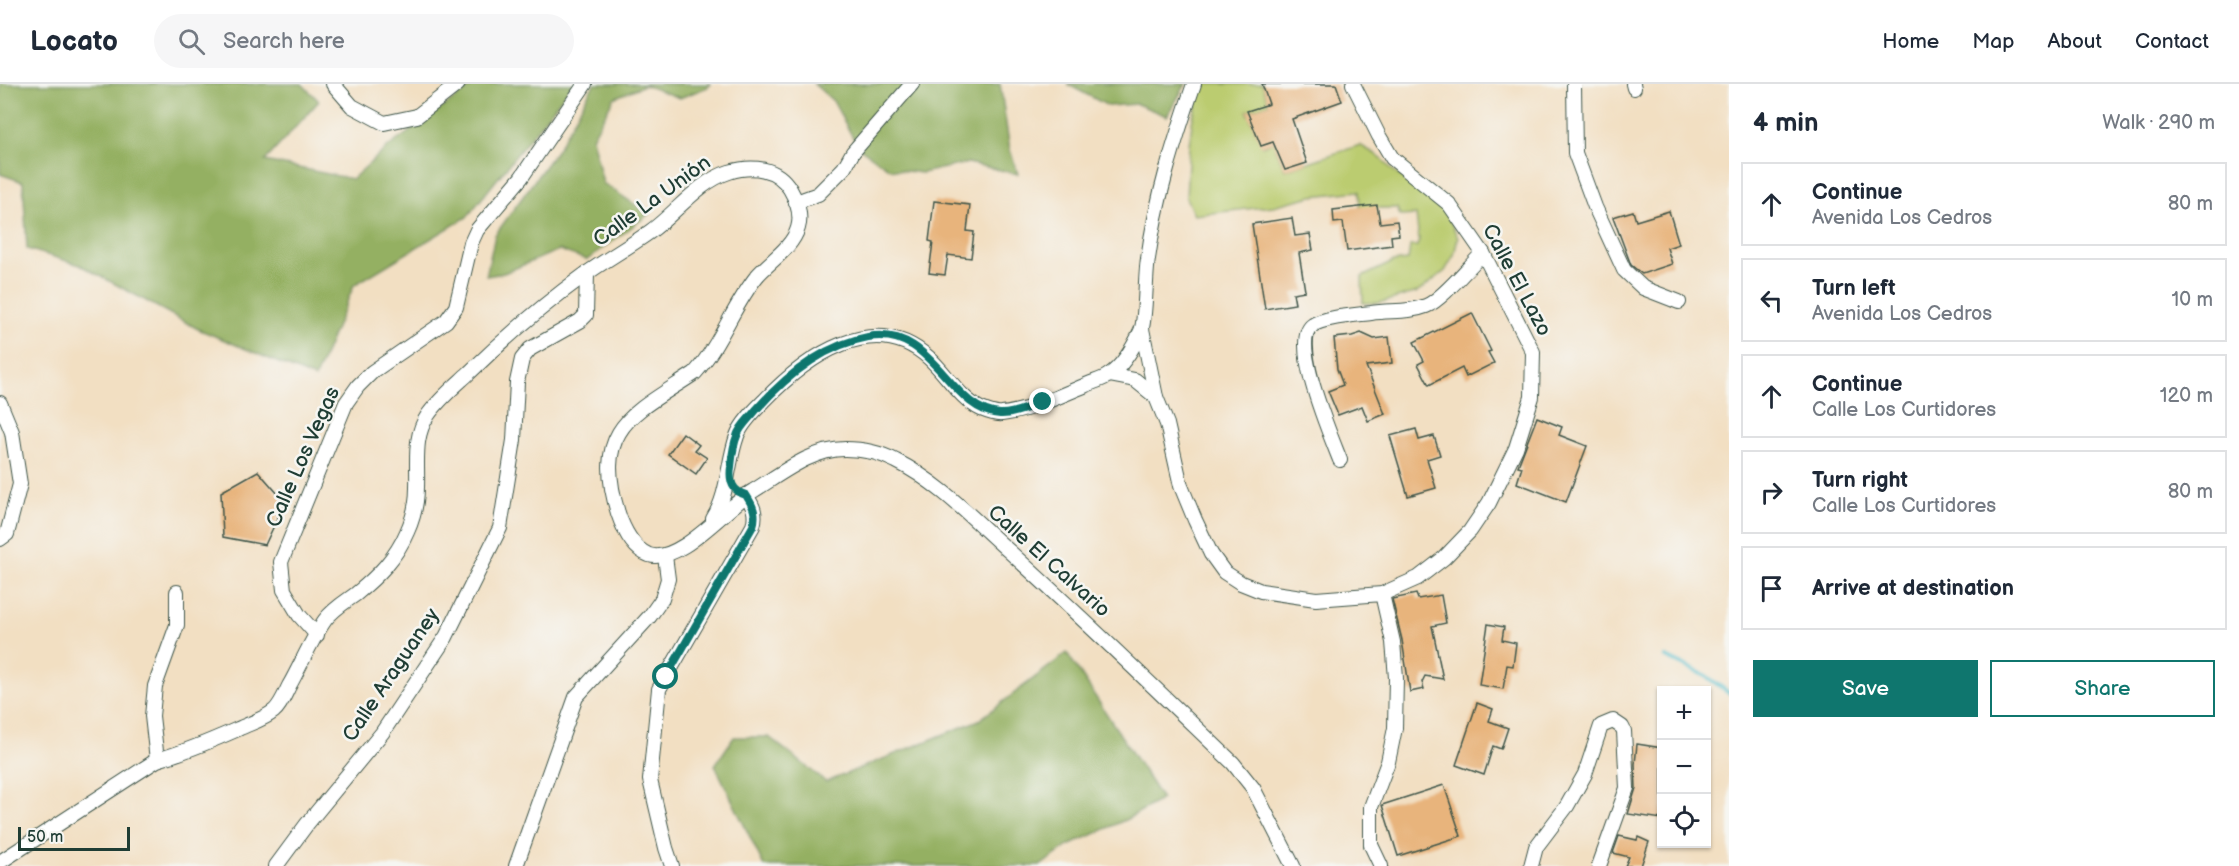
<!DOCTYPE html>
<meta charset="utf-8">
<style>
:root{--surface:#fff;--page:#f6f6f7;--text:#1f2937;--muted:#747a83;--line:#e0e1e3;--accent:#0f766e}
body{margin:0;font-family:"Balsamiq Sans",sans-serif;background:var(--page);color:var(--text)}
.controls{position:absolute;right:18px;bottom:18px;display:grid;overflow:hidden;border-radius:0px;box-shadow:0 2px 4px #0004}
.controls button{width:54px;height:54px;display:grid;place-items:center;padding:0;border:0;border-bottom:2px solid var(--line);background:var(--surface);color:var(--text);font:30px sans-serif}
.scale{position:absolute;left:18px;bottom:15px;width:112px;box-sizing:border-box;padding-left:6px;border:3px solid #1f3d34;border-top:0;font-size:16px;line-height:21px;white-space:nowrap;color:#1f3d34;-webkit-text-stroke:4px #f6f6f2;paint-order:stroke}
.stop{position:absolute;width:18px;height:18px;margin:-14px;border:4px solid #0f766e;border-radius:50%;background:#fff}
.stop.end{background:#0f766e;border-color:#fff;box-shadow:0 2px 6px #0008}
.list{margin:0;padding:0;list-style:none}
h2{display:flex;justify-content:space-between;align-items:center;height:78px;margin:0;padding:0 24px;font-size:26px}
h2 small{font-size:20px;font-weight:400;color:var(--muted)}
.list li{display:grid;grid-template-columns:39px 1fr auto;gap:18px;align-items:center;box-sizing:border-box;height:84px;margin:0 12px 12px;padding:0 12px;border:2px solid var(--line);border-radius:0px}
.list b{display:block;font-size:22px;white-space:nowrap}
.list p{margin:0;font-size:20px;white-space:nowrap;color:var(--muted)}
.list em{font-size:20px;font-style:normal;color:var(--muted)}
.actions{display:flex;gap:12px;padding:18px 24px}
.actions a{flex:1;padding:14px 0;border:2px solid var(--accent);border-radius:0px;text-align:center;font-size:21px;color:var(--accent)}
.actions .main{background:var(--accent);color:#fff}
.icon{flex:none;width:33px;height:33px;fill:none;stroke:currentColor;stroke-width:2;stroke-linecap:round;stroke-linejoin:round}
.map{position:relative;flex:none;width:1729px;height:782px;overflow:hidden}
header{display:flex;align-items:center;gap:36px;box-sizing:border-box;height:84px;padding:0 30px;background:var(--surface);border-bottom:2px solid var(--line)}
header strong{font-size:28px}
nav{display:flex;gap:33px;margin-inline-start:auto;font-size:21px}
.search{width:420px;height:54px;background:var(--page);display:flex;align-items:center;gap:15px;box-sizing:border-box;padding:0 21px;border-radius:33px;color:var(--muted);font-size:22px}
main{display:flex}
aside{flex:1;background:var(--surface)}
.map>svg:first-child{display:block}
.green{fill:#bbcc6f;stroke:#6d8452;stroke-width:1.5}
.forest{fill:#94b062;stroke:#5a764b;stroke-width:1.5}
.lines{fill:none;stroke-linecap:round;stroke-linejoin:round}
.stream{stroke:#4ab8c3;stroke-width:4.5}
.building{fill:#e8b47c}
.street-casing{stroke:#3f5549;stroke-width:16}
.street{stroke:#fff;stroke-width:14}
.route{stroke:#0f766e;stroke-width:8}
.labels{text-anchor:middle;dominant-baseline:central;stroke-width:5;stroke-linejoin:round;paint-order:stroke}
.street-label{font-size:21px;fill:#1f3d34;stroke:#f6f6f2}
</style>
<header>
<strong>Locato</strong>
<div class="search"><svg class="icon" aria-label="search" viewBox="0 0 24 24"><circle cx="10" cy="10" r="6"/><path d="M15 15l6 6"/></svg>Search here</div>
<nav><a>Home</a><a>Map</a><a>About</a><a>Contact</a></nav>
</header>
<main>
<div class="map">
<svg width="1729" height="782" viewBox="0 0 1729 782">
<rect width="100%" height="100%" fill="#f6f6f2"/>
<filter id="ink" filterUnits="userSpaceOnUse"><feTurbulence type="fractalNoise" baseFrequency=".0167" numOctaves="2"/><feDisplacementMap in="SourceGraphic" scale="12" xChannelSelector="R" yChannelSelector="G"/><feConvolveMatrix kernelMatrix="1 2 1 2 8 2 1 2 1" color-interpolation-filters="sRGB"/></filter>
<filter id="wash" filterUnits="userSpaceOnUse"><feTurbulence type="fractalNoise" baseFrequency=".008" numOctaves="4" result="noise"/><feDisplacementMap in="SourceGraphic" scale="24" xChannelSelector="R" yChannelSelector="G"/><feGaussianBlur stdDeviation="1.35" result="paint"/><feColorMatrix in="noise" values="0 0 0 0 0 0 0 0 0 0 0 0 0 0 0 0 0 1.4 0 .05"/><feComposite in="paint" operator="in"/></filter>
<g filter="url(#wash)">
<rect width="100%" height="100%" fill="#f2dfc2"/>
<path class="green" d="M1202,0h60l7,20 -22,7 15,35 11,-4 12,28 75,-25 17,10 21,20 37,20 14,23 9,20 -4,17 -9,16 -27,21 -39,11h-16l-1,-26 31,-15 15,-2 2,-14h7l2,-6 -3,-25 -16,1 -3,-8h-37l-1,-17 -47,5 -39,10 -79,9 -8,-17 3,-53 4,-28z"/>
<g class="forest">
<path d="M0,0h302l17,17 -54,60 87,18 36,-32 87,-63h98l-106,133 -113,68 -39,93 -117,-49 -118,-64 -53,-16 -4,-67 -23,-8z"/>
<path d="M594,0h116l-2,3 -28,11 -36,-13 -30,13 -22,40 11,45 46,31 -62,46 -28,-10 -55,23 -18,3 9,-41 63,-87z"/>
<path d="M814,0h186l10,66 8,24 -50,-11 -46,10 -32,-4 -32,-22 -25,-46z"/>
<path d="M1067,0h119l-19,32 -30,-12 -29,2z"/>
<path d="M1067,569l95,146 -35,20 -59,27 -28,20h-276l-49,-101 19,-28h35l57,45 153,-62z"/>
</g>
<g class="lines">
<path class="stream" d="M1666,573l40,19 23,17"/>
</g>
<g id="blocks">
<g class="building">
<path d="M1262,0h74l6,17 -50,18 15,44 -22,7 -12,-28 -12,4 -14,-35 22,-7z"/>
<path d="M934,117l36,4 -3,26 7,1 -3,26 -23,-3 -3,20 -16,-2 4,-31 -4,-1z"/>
<path d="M1377,121l3,18 17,-2 2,14 -8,1 1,9 -45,6 -4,-29 -9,1 -1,-13z"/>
<path d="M1633,127l3,10 33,-10 10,33 -12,4 5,16 -30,10 -11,-9 -18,-48z"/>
<path d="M1292,134l3,18 15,-2 3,16 -14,3 6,38 -12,2 2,11 -30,5 -13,-85z"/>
<path d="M1472,229l19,38 -3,1 6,11 -28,14 -4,-9 -33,17 -11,-21 6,-3 -10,-19z"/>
<path d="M1361,249l13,6 15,-2 3,26 -26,3 19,48 -17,7 -6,-15 -24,9 -10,-24 15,-6 -6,-16 -3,-31 18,-2z"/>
<path d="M1537,333l25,10 -3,8 28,11 -21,56 -49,-19 5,-16 -4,-1z"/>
<path d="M1416,345l3,11 15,-4 6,19 -13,4 9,29 -28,8 -18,-60z"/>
<path d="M683,349l16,12 -4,5 12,8 -11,16 -28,-20z"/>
<path d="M258,387l27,31 -20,43 -42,-8 -2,-45z"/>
<path d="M1416,510l2,5 23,-4 5,28 -14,3 11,53 -18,-3 -3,6 2,7 -14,3 -8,-52 -10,-41z"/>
<path d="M1488,540l16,3 -2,13 14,3 -3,23 -6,-1 -4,24 -24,-4z"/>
<path d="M1477,619l16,6 -4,12 19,7 -7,21 -8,-3 -9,29 -28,-10z"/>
<path d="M1637,660l25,4v71l-34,-5 8,-26 -1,-24z"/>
<path d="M1444,701l17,51 -63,20 -16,-51z"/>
<path d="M1619,752l18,4 1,-3 11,5 -8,24h-16l4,-9 -16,-4z"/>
</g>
</g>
</g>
<g filter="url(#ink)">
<use href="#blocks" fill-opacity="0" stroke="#3f5549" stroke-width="1.5"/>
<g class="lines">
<g class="street-casing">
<g id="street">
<path d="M333,0l19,22 32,17 33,-7 41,-32"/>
<path d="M1574,0l1,69 20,54 29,63 19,18 36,14"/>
<path d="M1633,0l1,4"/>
<path d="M796,118l22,-8 26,-26 9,-16 59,-68"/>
<path d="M1142,245l14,68 11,27 14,62 14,34 16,34 13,18 17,11 20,8 55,8 66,-5 36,-16 26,-20 26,-27 19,-28 27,-55 16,-51 1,-45 -50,-99 -34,-49 -57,-46 -13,-22 -26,-52"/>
<path d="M1109,291l26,5 21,17"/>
<path d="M0,319l12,29 8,52 -13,50 -7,5"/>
<path d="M1340,376c-8,-21 -51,-120 -27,-135 12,-8 43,-10 58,-12 19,-3 37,0 55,-7 16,-6 43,-40 57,-53"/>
<path d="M713,435c16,-26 14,-55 24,-83 4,-12 18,-26 27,-35 42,-44 110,-93 165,-43 17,15 31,41 52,51 5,2 16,6 21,5 28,-3 57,-18 82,-28 8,-4 18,-6 25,-11 14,-9 25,-29 32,-44 5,-11 4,-55 7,-72 8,-60 26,-117 46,-175"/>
<path d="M317,551l-18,-20 -15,-25 -3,-28 65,-159 12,-17 14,-14 74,-51 10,-14 15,-64 6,-13 44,-52 64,-94"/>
<path d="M157,676l-5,-44 3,-30 22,-61v-33"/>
<path d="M0,778l157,-102c28,-8 54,-19 81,-31 12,-6 25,-9 36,-18 7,-6 11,-17 15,-25 12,-21 22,-46 36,-66 8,-11 20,-18 31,-26 22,-18 40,-36 51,-62 6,-13 10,-30 10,-45 1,-25 -4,-50 11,-72 11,-16 27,-29 41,-42 35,-34 74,-68 114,-97 22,-16 46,-29 68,-45 26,-19 47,-49 78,-59 23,-7 48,-5 61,17 7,12 12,26 8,39 -6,20 -28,33 -41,48 -24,30 -36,68 -62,97 -62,41 -103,54 -77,140 5,15 15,36 31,42 30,10 78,-49 104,-64 28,-17 58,-42 92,-42 17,0 36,4 51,12 43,21 79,60 114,91 76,69 149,140 223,211l20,25 40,78"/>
<path d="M276,782l31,-42 75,-91 64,-96 54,-109 14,-88 3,-58 5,-23 8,-10 50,-28 6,-6 1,-42"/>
<path d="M516,782l60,-169 74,-81 12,-17 6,-20 -3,-23"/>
<path d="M672,782l-6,-18 -16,-68 9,-91 94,-163c4,-13 0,-20 -7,-31"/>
<path d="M1381,782l-10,-21v-38l17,-45 7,-34 1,-50 -3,-36 -11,-48"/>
<path d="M1531,782l5,-19 31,-41 18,-32 16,-48 12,-5 9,6 2,4 3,57 -28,78"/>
</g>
</g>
<use href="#street" class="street"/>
</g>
</g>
<g class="lines" filter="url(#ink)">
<path class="route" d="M666,593l87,-151c4,-13 0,-20 -7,-31 -14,-4 -17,-14 -15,-28 1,-10 2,-22 6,-31 3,-10 13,-18 19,-26 29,-33 68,-65 112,-73 66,-12 80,73 132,77 13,1 31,-8 43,-12"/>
</g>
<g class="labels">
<g class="street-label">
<text transform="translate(652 117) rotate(-36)">Calle La Unión</text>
<text transform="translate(1517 196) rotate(62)">Calle El Lazo</text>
<text transform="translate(303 373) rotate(-66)">Calle Los Vegas</text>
<text transform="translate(1049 477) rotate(42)">Calle El Calvario</text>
<text transform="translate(391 591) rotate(-56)">Calle Araguaney</text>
</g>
</g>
</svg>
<div class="controls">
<button>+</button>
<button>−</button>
<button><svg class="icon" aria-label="locate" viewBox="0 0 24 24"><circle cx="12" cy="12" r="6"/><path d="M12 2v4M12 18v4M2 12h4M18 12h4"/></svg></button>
</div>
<div class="scale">50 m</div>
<div class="stop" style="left:666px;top:593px"></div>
<div class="stop end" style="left:1043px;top:318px"></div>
</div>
<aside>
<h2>4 min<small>Walk · 290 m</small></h2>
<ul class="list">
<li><svg class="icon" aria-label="ahead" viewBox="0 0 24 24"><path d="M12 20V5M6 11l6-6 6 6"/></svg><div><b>Continue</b><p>Avenida Los Cedros</p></div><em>80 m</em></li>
<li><svg class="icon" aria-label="left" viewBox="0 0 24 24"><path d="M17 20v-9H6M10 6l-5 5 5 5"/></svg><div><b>Turn left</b><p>Avenida Los Cedros</p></div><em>10 m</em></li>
<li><svg class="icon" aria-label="ahead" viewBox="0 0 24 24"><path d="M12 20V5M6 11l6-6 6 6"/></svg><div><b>Continue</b><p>Calle Los Curtidores</p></div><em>120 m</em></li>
<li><svg class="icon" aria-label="right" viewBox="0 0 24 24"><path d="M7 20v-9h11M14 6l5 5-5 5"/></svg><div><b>Turn right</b><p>Calle Los Curtidores</p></div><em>80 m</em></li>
<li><svg class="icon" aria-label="arrive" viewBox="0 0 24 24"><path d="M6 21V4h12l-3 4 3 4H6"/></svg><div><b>Arrive at destination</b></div></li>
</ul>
<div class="actions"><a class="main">Save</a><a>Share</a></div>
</aside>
</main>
